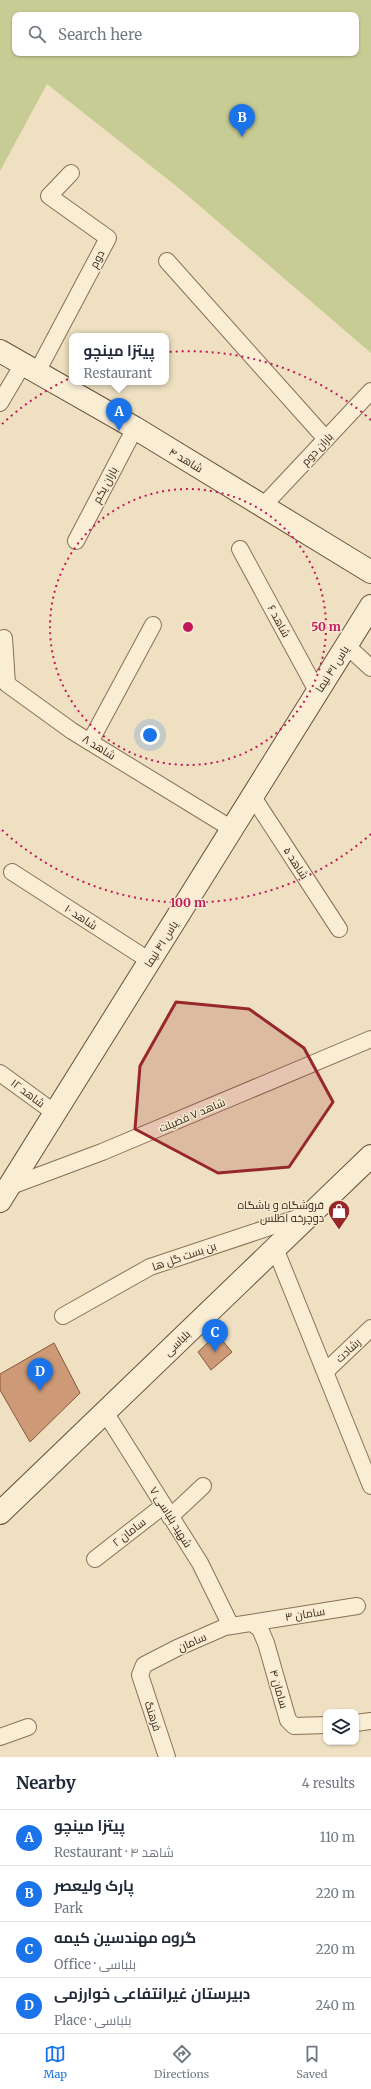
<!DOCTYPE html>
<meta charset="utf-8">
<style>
:root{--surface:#fff;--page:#f6f6f7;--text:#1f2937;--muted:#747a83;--line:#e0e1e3;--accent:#1a73e8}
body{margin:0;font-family:Merriweather,Cairo,serif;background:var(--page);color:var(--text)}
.controls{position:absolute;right:12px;bottom:12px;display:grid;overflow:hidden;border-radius:8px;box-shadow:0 1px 3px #0004}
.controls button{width:36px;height:36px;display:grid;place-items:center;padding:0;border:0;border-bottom:1px solid var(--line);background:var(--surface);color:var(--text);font:20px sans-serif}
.you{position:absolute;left:150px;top:735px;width:14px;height:14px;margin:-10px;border:3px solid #fff;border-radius:50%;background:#1a73e8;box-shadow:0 0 0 6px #1a73e833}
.badge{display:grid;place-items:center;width:26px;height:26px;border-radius:50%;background:var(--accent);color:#fff;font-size:13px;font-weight:700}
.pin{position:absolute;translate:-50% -33px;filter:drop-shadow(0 1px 2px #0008)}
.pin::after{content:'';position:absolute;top:21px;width:14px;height:12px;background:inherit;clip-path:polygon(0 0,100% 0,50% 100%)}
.popup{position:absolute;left:69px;top:333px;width:100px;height:52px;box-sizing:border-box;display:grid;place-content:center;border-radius:8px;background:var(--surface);filter:drop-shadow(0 1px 3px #0005);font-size:13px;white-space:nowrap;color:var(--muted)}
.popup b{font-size:15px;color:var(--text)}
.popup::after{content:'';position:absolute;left:50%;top:100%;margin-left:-8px;border:8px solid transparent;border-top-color:var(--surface)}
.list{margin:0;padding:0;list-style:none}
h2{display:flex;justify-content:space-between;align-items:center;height:52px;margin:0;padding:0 16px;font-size:17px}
h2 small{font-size:13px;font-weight:400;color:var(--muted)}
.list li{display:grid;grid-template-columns:26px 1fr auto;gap:12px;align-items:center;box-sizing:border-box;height:56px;padding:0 16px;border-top:1px solid var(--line)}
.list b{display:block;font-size:15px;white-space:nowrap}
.list p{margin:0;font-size:13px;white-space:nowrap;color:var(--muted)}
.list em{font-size:13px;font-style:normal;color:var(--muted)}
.icon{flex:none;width:22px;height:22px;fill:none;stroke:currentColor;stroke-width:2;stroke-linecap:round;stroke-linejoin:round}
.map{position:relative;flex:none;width:371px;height:1757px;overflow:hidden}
.search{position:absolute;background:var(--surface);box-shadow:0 1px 3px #0004;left:12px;right:12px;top:12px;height:44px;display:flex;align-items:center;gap:10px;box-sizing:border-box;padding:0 14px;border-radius:8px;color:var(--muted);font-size:15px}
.sheet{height:276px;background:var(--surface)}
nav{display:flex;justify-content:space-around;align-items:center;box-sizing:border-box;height:56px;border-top:1px solid var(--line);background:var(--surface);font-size:11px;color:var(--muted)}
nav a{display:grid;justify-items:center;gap:2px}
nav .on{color:var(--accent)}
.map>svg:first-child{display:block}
.green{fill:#c7cc94;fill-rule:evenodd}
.building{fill:#cd9976;stroke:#87593d}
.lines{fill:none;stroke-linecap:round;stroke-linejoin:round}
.street-casing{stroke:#887158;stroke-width:18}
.secondary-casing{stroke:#6a523b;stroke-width:24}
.street{stroke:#f9edd4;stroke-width:16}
.secondary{stroke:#f9edd4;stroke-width:22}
.marked{fill:#98272a;fill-opacity:0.2;stroke:#98272a;stroke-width:3;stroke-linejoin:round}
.ring{fill:none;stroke:#c2185b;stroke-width:2;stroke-dasharray:2 4}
.labels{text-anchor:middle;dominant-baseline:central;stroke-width:3;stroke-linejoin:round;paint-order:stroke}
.street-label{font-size:11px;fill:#37291d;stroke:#f6ead0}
.poi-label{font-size:11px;fill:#37291d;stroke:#f6ead0;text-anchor:end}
.centre{fill:#c2185b;stroke:#f6ead0;stroke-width:2}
.ring-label{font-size:12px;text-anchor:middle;font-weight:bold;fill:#c2185b;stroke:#f6ead0;stroke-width:3;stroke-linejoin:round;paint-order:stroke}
</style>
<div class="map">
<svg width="371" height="1757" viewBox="0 0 371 1757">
<rect width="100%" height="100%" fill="#eee0c0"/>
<path class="green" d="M0,0h371v353l-191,-164 -133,-105 -47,87zM15,15h341v38h-341z"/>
<g class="building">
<path d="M217,1334l15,18 -21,18 -13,-18z"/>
<path d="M54,1343l26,50 -50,49 -30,-52v-16z"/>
</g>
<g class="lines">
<g class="street-casing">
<g id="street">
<path d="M167,261l159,178"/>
<path d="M37,372l71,-134 -59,-42 22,-23"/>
<path d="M0,403l23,-39"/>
<path d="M263,506l108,-115"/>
<path d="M76,541l59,-113"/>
<path d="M240,549l78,144"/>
<path d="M4,638l3,46 65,47 160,98"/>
<path d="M347,646l24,22"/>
<path d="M90,742l63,-117"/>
<path d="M253,797l86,132"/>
<path d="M12,872l138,89"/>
<path d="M0,1073l55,40"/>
<path d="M11,1186l91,-34 269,-113"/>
<path d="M275,1248l96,238"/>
<path d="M63,1316l87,-49 159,-53"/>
<path d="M326,1371l45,-43"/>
<path d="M105,1412l95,151 31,63"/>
<path d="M170,1517l33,-31"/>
<path d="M95,1559l68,-53"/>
<path d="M252,1623l8,6 6,14 22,77 6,6 32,-1"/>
<path d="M356,1723l15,-2"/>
<path d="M0,1737l28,-10"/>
<path d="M167,1757l-27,-82 4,-10 33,-17 48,-21 132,-21"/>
</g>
</g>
<g class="secondary-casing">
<g id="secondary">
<path d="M0,351l135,77 236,144"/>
<path d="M0,1201l371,-595"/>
<path d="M0,1513l371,-357"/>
</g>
</g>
<use href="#street" class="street"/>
<use href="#secondary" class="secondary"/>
</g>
<path class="marked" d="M176,1002l73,7 55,39 29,54 -44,65 -71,6 -83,-44 5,-63z"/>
<g class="ring">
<circle cx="188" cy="627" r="138"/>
<path d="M371 834A276 276 0 0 1 2 830M2 424A276 276 0 0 1 371 420"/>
</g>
<defs>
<g id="shop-pin" transform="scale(1.15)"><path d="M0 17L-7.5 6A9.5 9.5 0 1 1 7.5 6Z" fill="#98272a" stroke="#f6ead0"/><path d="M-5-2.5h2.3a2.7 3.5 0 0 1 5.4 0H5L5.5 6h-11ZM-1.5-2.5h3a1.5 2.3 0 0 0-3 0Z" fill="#fff"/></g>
</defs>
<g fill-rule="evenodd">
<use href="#shop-pin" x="339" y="1211"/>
</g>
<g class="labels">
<g class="street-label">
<text transform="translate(97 259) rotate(-62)">دوم</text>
<text transform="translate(317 449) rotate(-47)">باران دوم</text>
<text transform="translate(186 460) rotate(31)">شاهد ۴</text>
<text transform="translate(105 485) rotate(-62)">باران یکم</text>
<text transform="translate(279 621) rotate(62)">شاهد ۶</text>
<text transform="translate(332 669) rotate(-58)">یاس ۴۱ نیما</text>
<text transform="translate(99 747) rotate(32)">شاهد ۸</text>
<text transform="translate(296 863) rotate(57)">شاهد ۵</text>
<text transform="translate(81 917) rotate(33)">شاهد ۱۰</text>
<text transform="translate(161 944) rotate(-58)">یاس ۴۱ نیما</text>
<text transform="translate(28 1093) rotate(37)">شاهد ۱۲</text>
<text transform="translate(192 1115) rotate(-23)">شاهد ۷ فضیلت</text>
<text transform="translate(184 1256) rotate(-19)">بن بست گل ها</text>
<text transform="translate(177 1343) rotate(-44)">بلباسی</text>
<text transform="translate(348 1350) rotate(-43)">رشادت</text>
<text transform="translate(171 1517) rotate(58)">شهید بلباسی ۷</text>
<text transform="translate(129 1532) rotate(-38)">سامان ۲</text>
<text transform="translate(305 1614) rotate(-9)">سامان ۳</text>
<text transform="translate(192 1642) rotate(-24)">سامان</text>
<text transform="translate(279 1689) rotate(74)">سامان ۴</text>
<text transform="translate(153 1716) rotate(72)">فرهنگ</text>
</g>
<g class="poi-label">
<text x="324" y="1205">فروشگاه و باشگاه<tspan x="324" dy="13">دوچرخه اطلس</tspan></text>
</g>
</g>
<circle cx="188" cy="627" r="6" class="centre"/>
<g class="ring-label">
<text x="326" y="631">50 m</text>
<text x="188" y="907">100 m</text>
</g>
</svg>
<div class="controls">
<button><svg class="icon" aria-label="layers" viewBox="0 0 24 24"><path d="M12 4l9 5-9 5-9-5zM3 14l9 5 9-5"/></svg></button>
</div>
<div class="you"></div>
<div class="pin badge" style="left:119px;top:431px">A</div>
<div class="popup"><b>پیتزا مینچو</b>Restaurant</div>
<div class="pin badge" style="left:242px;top:137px">B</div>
<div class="pin badge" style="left:215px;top:1352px">C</div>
<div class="pin badge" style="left:40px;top:1391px">D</div>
<div class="search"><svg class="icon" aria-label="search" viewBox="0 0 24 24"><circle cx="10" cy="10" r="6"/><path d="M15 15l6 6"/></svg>Search here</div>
</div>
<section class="sheet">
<h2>Nearby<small>4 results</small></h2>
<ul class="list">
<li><span class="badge">A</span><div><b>پیتزا مینچو</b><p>Restaurant · شاهد ۴</p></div><em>110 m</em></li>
<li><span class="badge">B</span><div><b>پارک ولیعصر</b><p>Park</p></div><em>220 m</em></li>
<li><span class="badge">C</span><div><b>گروه مهندسین کیمه</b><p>Office · بلباسی</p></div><em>220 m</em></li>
<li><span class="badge">D</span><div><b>دبیرستان غیرانتفاعی خوارزمی</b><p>Place · بلباسی</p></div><em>240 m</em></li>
</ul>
</section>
<nav>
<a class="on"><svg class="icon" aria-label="map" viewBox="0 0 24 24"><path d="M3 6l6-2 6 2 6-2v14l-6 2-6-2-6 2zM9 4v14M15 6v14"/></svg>Map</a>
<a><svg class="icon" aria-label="directions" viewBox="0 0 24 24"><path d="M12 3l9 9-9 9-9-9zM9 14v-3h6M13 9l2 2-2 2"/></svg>Directions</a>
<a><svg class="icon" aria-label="saved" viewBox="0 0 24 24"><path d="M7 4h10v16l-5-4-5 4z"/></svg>Saved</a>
</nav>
